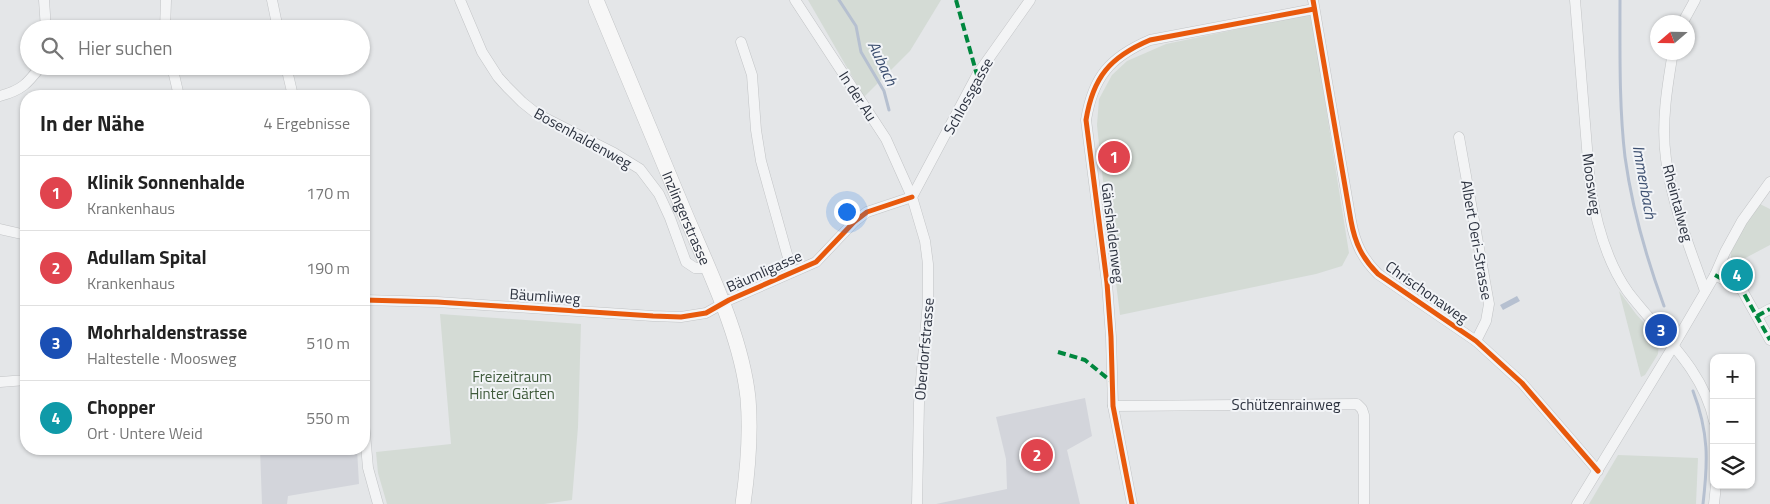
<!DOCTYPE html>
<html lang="de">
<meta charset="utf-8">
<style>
:root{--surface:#fff;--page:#f6f6f6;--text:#222;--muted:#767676;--line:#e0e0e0;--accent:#ea580c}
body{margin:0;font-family:"Titillium Web",sans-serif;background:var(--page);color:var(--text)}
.controls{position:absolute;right:15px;bottom:15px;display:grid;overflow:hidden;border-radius:10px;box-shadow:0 1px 4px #0004}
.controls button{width:45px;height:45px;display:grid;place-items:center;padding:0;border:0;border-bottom:1px solid var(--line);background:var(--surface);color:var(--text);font:25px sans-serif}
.compass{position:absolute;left:1650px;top:15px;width:45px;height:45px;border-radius:50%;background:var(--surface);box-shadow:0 1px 4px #0004;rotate:250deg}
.you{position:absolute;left:846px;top:211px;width:18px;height:18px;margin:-12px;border:4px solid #fff;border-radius:50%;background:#1a73e8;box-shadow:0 0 0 8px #1a73e833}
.badge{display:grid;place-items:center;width:32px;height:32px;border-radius:50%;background:var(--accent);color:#fff;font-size:16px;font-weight:700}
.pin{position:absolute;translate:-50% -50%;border:2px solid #fff;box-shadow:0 1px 5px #0006}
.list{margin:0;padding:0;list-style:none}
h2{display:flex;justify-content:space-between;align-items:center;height:65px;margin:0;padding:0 20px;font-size:21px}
h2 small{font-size:16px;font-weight:400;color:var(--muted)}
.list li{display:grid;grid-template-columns:32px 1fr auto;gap:15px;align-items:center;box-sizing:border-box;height:75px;padding:0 20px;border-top:1px solid var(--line)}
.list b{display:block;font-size:19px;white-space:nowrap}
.list p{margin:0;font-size:16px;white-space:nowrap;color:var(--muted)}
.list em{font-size:16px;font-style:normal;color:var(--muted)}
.icon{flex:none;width:28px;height:28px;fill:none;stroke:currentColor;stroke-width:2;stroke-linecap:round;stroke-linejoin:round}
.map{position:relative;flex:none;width:1770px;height:504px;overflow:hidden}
.search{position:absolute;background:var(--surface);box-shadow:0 1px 4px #0004;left:20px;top:20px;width:350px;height:55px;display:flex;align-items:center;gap:12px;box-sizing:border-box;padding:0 18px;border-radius:28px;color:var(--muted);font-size:19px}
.panel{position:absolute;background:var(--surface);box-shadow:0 1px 4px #0004;left:20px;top:90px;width:350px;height:365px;border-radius:20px}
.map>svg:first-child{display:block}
.built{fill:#d3d5db}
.green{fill:#d4dbd5}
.water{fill:#b6c0d0}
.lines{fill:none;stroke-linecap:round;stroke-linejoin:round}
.stream{stroke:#b6c0d0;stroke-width:3}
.street-casing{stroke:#c2c4c6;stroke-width:11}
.secondary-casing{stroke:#c2c4c6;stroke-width:16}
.street{stroke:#f3f4f5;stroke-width:10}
.secondary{stroke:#f7f7f7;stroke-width:15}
.quiet{stroke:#00873e;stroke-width:4;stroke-dasharray:8 4;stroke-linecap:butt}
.cycleway-casing{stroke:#f2f4f7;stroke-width:8}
.cycleway{stroke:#e8590c;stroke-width:5}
.labels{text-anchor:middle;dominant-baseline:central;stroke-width:4;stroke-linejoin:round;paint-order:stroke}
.street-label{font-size:15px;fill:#2c323f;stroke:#f2f4f7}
.park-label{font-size:15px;fill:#3f5a3b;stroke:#f2f4f7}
.water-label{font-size:16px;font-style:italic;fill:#3b4e6f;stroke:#f2f4f7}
</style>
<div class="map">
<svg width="1770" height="504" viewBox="0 0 1770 504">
<rect width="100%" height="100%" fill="#e4e6e8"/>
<g class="built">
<path d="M1085,398l7,38 -25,14 13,54h-144l71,-15 -1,-30 -10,-42z"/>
<path d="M260,449h97l2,35 -71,12 -1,8h-25z"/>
</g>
<g class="green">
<path d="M808,0h133l-31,51 -46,46z"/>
<path d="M1311,14l38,239 -7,13 -26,8 -196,41 -19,-151 -4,-39 2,-26 13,-24 15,-14 39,-17z"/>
<path d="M1760,204l10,5v36l-36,19c-1,-2 -3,-5 -3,-7 -3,-14 22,-42 29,-53z"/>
<path d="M1728,259l14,25 -17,-10 -1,-6z"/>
<path d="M1619,291l17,23 18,20 5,9 -1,11 -13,21 -4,2z"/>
<path d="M440,314l141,10 -3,103 -6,73 -28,4h-157l-9,-31 -2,-21 75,-8z"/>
<path d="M1618,455l80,3 -2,46h-107z"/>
</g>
<path class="water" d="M1517,296l3,5 -17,9 -3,-5z"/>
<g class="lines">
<g class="stream">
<path d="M839,0l17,26 5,26 23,39 5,19"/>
<path d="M1620,0c0,52 -1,106 5,157 7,51 21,100 39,149"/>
<path d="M1693,391c16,42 15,70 10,113"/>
</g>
<g class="street-casing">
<g id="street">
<path d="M44,0l2,29"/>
<path d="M272,0l6,29"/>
<path d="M460,0l22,52 16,25 9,10 15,15 15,12 77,39 26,16 19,25 11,24 16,44 9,6h13"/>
<path d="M795,0l91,139 26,58 13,44 3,23v38l-9,101 -2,101"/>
<path d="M1313,0l38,221c4,22 11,37 27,53l98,67 46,42 76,88"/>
<path d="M1575,0l15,185c6,38 16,76 38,107 31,41 75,76 86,129"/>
<path d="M1683,22l12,-22"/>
<path d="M165,29l1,-29"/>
<path d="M741,42l11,33 4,55 5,31 31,111"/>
<path d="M1673,52c-6,35 -12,72 -7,107 6,46 24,89 39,132"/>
<path d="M172,66l7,30"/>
<path d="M286,66l7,30"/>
<path d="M0,96c22,-6 27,-12 41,-30"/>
<path d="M1459,137l30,167 -3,17 -10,20"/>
<path d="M912,197l65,-122 53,-75"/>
<path d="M0,229l26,6"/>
<path d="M1715,275l27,15 28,50"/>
<path d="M364,300l73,2 216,14 28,1 25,-4 23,-13 87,-38 38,-40 13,-10 45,-15"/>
<path d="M1757,316l13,-7"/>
<path d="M0,382l26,-2"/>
<path d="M1113,406l244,-2 5,5 2,6v89"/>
<path d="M364,422l4,46 10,36"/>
<path d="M1132,504l-19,-98 -2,-69 -4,-54 -21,-163c7,-43 24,-63 64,-80l164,-31"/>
<path d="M1577,504l97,-159 41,-70 10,-23 17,-31 28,-39"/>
<path d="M1714,504l2,-19"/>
</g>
</g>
<g class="secondary-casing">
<g id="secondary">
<path id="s1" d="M596,0c29,70 58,140 87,209 25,60 58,125 65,189 3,35 0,71 -5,106"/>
</g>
</g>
<use href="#street" class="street"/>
<use href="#secondary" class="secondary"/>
<g class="quiet">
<path d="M956,0l21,75"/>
<path d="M1715,275l27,15 28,50"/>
<path d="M1757,316l13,-7"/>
<path d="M1058,352l27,8 27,22"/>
</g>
<g class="cycleway-casing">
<g id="cycleway">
<path d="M1313,0l38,221c4,22 11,37 27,53l98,67 46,42 76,88"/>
<path d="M364,300l73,2 216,14 28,1 25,-4 23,-13 87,-38 38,-40 13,-10 45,-15"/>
<path d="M1132,504l-19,-98 -2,-69 -4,-54 -21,-163c7,-43 24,-63 64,-80l164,-31"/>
</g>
</g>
<use href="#cycleway" class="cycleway"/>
</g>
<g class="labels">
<g class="street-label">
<text transform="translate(858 96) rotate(57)">In der Au</text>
<text transform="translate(968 96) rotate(-61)">Schlossgasse</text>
<text transform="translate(583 138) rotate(29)">Bosenhaldenweg</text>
<text transform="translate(1592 184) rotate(82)">Moosweg</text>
<text transform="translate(1678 203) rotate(75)">Rheintalweg</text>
<text stroke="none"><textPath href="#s1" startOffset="236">Inzlingerstrasse</textPath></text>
<text transform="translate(1113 233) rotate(83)">Gänshaldenweg</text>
<text transform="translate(1477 240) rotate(80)">Albert Oeri-Strasse</text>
<text transform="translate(764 271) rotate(-24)">Bäumligasse</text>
<text transform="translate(1427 292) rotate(35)">Chrischonaweg</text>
<text transform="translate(545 296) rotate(4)">Bäumliweg</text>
<text transform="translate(924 349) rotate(-85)">Oberdorfstrasse</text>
<text x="1286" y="404">Schützenrainweg</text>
</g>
<g class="park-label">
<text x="512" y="376">Freizeitraum<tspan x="512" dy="17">Hinter Gärten</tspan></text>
</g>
<g class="water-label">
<text transform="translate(883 63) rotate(65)">Aubach</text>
<text transform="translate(1645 182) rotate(80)">Immenbach</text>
</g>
</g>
</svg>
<div class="controls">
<button>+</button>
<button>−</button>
<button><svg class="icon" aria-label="layers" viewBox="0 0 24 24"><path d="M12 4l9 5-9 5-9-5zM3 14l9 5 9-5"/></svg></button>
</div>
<svg class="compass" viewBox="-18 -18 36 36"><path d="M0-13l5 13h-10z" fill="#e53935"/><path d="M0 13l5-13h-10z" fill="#767676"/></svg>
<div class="you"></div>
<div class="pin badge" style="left:1114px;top:157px;background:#e0444e">1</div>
<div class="pin badge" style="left:1037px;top:455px;background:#e0444e">2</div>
<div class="pin badge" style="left:1661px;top:330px;background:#1a4fb4">3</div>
<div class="pin badge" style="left:1737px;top:275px;background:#0f9aa8">4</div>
<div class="search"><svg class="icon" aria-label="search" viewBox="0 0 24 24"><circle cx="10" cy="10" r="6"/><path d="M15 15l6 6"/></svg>Hier suchen</div>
<section class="panel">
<h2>In der Nähe<small>4 Ergebnisse</small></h2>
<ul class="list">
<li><span class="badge" style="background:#e0444e">1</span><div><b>Klinik Sonnenhalde</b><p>Krankenhaus</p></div><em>170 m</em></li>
<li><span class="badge" style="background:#e0444e">2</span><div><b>Adullam Spital</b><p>Krankenhaus</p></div><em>190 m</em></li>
<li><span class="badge" style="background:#1a4fb4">3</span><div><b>Mohrhaldenstrasse</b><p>Haltestelle · Moosweg</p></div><em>510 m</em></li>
<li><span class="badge" style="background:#0f9aa8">4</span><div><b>Chopper</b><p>Ort · Untere Weid</p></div><em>550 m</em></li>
</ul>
</section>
</div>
